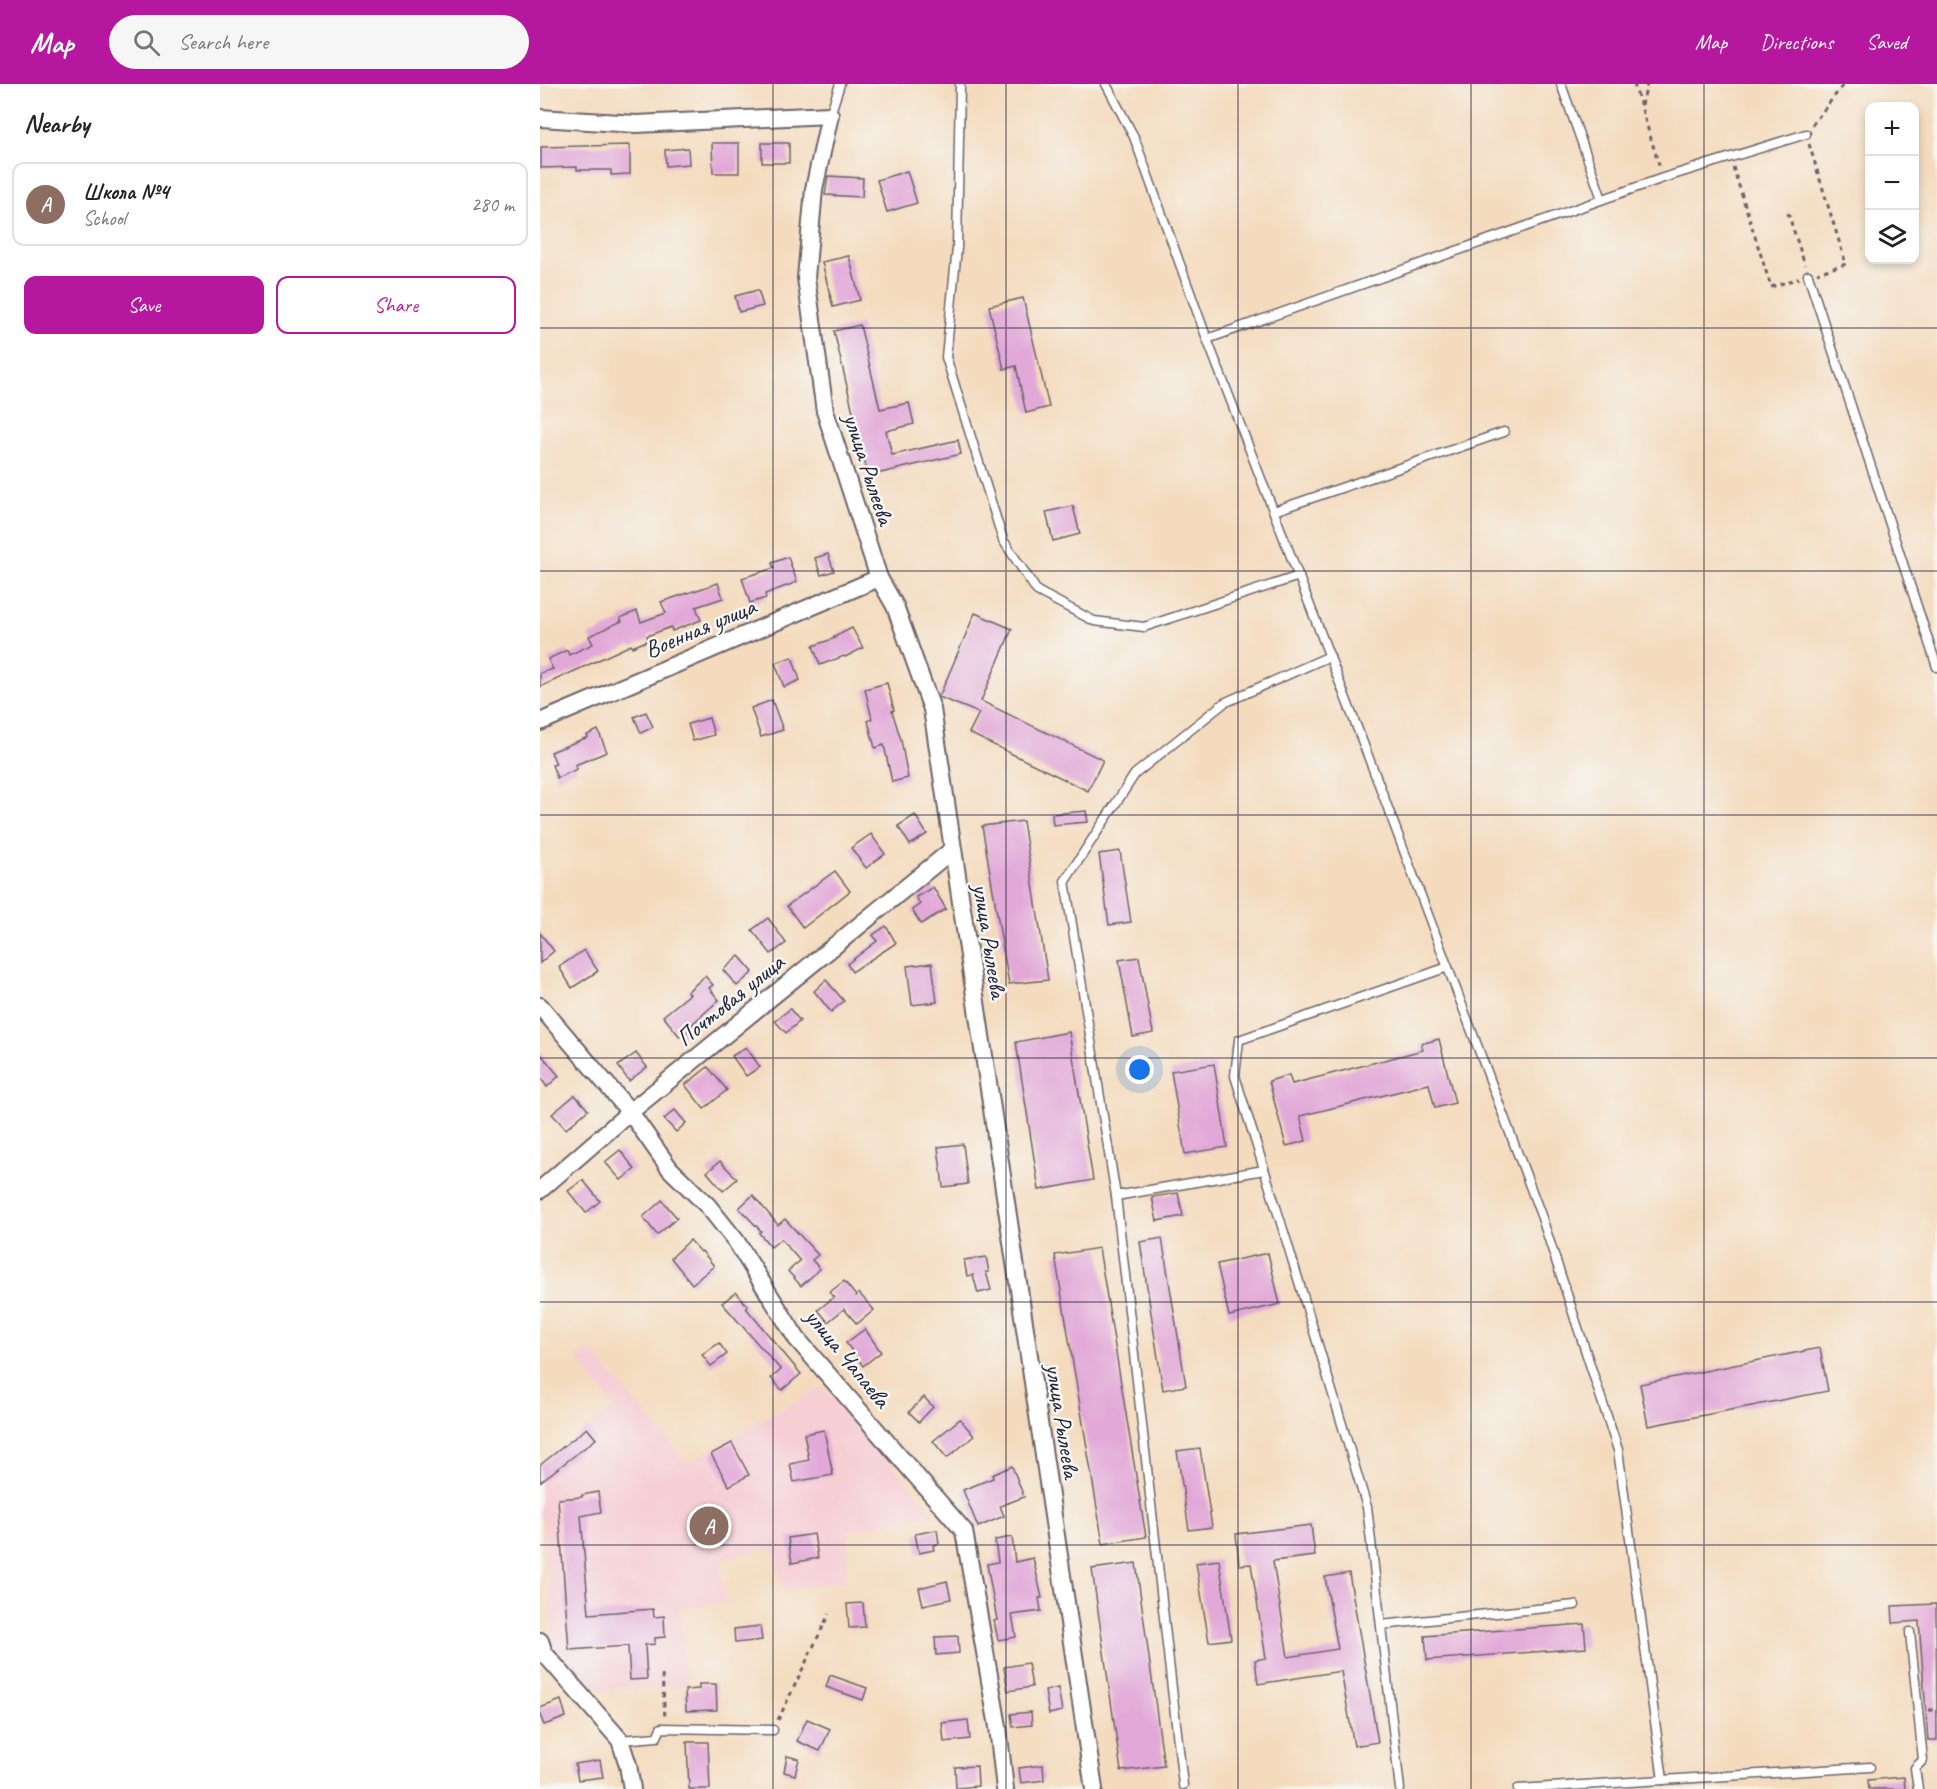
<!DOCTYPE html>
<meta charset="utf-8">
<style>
:root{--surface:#fff;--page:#f6f6f6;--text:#222;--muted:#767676;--line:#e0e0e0;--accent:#b5179e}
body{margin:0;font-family:Caveat,sans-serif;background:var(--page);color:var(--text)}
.controls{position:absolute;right:18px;top:18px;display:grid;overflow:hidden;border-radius:12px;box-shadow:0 3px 9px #0003}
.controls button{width:54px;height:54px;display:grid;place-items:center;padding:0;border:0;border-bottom:2px solid var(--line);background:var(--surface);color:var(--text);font:30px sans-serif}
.you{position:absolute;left:600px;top:986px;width:21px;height:21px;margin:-15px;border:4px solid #fff;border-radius:50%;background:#1a73e8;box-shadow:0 0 0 9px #1a73e833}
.badge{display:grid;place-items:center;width:39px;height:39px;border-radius:50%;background:var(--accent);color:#fff;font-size:20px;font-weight:700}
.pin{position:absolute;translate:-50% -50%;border:3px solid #fff;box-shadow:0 2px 6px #0006}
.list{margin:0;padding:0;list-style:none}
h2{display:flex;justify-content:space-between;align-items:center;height:78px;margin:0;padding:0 24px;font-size:26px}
h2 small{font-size:20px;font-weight:400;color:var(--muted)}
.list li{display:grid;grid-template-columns:39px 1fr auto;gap:18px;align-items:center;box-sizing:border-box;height:84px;margin:0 12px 12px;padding:0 12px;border:2px solid var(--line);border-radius:12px}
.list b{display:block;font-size:22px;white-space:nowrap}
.list p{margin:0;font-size:20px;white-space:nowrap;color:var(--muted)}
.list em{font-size:20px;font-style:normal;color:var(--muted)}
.actions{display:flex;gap:12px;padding:18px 24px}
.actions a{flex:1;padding:14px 0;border:2px solid var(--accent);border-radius:12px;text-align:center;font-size:21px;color:var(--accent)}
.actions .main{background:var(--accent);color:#fff}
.icon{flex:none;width:33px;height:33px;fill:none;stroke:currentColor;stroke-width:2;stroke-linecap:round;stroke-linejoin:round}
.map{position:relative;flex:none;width:1397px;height:1705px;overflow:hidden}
header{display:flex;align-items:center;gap:36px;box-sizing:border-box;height:84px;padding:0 30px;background:var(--accent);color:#fff}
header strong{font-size:28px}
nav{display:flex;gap:33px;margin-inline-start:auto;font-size:21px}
.search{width:420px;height:54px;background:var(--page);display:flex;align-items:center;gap:15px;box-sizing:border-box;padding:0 21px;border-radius:33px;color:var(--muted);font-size:22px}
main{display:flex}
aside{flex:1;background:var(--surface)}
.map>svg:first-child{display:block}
.built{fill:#f6cfd5}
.building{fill:#e2a9d8}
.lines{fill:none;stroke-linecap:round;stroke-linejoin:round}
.lane-casing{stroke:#6c6369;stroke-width:11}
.street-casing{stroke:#6c6369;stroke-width:20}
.path{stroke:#6c6369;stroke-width:3;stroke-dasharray:4.5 4.5;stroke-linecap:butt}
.lane{stroke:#fff;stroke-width:8}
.street{stroke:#fff;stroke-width:16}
.grid{fill:none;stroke:#22223b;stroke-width:1.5;stroke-opacity:0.55}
.labels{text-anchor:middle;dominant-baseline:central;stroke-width:5;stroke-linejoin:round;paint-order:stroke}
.street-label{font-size:24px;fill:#22223b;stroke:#f6f6f2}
</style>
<header>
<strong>Map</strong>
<div class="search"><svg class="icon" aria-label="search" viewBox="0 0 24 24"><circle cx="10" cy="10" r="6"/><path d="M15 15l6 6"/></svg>Search here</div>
<nav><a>Map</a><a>Directions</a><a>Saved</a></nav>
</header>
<main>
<aside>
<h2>Nearby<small></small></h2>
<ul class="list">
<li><span class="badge" style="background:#8d6e63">A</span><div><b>Школа №4</b><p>School</p></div><em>280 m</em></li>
</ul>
<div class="actions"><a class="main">Save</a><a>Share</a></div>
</aside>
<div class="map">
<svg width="1397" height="1705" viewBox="0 0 1397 1705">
<rect width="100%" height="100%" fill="#f6f6f2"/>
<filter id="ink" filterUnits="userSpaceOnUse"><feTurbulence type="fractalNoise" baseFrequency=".0167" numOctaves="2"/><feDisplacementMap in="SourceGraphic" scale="12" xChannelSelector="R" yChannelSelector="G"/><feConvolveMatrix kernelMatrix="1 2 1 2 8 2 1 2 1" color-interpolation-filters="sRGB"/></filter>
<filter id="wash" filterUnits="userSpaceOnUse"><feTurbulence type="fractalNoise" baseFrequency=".008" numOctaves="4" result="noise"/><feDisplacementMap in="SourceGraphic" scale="24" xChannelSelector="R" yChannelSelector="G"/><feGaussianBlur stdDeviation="1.35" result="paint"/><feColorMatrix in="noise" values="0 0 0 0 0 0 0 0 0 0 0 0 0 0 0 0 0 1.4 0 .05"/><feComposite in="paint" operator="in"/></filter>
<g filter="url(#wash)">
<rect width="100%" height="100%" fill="#f4dbbe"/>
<path class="built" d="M51,1265l96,114 136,-77 110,126 -84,20 -3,48 -63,11 -10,-43 -53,12 6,43 -46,5 7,77 -91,5 -32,-24 -9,-10 -13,-137 -2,-2v-52l75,-58 -39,-47z"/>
<g id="blocks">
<g class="building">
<path d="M172,59h27v30h-26z"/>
<rect x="222" y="59" width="27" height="20"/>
<path d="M90,61v29l-19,1v-5h-34v-3l-36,1v-21z"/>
<path d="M148,64l1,16 -23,2 -1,-16z"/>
<path d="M367,87l10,32 -30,9 -10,-32z"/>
<path d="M288,92l35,2 -1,19 -37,-2z"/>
<path d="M309,172l11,44 -27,7 -11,-45z"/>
<path d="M218,206l5,16 -24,6 -4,-16z"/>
<path d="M483,214l26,109 -23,6 -10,-47 -12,3 -15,-63z"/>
<path d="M320,241l20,84 29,-6 5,21 -28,7 6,24 66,-15 3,14 -93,22 -34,-145z"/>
<path d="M533,422l7,28 -27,7 -7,-29z"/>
<path d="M288,470l6,17 -13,4 -6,-17z"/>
<path d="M248,473l9,25 -32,12 1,4 -16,5 -8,-25 32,-10 -2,-5z"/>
<path d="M178,499l5,15 -27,9 5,13 -29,11 -1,-4 -24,9 2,4 -17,7 -1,-2 -91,42v-14l13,-4 -5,-10 19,-9 2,5 24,-11 -4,-8 33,-15 -2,-3 17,-7 4,11 25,-9 -5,-11z"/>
<path d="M435,529l37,16 -31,72 122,59 -15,31 -119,-58 10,-20 -40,-16z"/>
<path d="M312,544l11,20 -18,9 -1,-1 -24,9 -7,-19 22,-8 -1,-1z"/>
<path d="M252,573l8,23 -16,7 -9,-24z"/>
<path d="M347,599l7,27 -2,1 9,29 7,38 -16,4 -8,-37 -9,3 -7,-27 4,-2 -7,-30z"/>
<path d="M232,616l11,30 -22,7 -10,-29z"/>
<path d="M106,628l7,15 -12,6 -7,-16z"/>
<path d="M169,634l5,17 -21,6 -5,-17z"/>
<path d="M58,646l9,22 -32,13 2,4 -20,9 -5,-13 4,-1 -5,-12 37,-15 -1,-2z"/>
<path d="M546,727l2,11 -35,3 -1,-11z"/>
<path d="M375,731l12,19 -17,11 -12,-19z"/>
<path d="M483,737l25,159 -39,4 -27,-158z"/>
<path d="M331,750l14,20 -19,14 -15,-20z"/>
<path d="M580,767l11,71 -22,3 -10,-71z"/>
<path d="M295,787l15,20 -47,37 -16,-22z"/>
<path d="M393,803l13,22 -25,15 -9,-14 8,-6 -4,-7z"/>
<path d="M228,834l18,25 -15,11 -19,-24z"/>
<path d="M346,842l10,17 -44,29 -5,-8 30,-23 -4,-6z"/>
<path d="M0,849l14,18 -14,12z"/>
<path d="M44,866l14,21 -26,17 -13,-21z"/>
<path d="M199,872l14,16 -16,14 -14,-16z"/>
<path d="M599,873l14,76 -20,4 -14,-77z"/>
<path d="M392,879l5,39 -25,3 -5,-39z"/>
<path d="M165,892l8,9 -4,3 10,12 -28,25 2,2 -13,10 -17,-21 27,-22 -3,-2z"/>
<path d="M286,896l18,21 -13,11 -17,-21z"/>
<path d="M250,925l10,12 -14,12 -11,-12z"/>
<path d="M529,948l24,148 -54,10 -23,-148z"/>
<path d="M899,955l16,64 -20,5 -6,-24 -129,32 6,25 -20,5 -17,-65 20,-6 3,9 131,-34 -2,-6z"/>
<path d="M206,963l14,20 -14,9 -14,-20z"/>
<path d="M0,969l19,23 -12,11 -7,-10z"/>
<path d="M96,969l11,14 -18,14 -11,-15z"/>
<path d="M674,980l13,83 -42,7 -14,-83z"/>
<path d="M168,983l19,23 -23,19 -19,-24z"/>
<path d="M35,1011l13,15 -22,19 -14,-15z"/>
<path d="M135,1026l11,13 -10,9 -12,-13z"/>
<path d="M423,1060l5,40 -25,3 -5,-40z"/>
<path d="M80,1066l15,19 -14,11 -16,-18z"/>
<path d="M180,1077l17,18 -14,12 -16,-19z"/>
<path d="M43,1096l17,21 -14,12 -18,-22z"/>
<path d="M638,1109l5,23 -26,5 -5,-24z"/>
<path d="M213,1111l25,30 7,-6 33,36 -6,5 8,9 -19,17 -13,-15 12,-10 -19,-22 -10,8 -12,-14 2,-2 -22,-23z"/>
<path d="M122,1116l15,18 -20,17 -14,-18z"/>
<path d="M622,1154l24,148 -23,4 -23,-148z"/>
<path d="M150,1156l11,12 1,-1 12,15 -22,18 -21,-26z"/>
<path d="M559,1164l47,289 -43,7 -48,-289z"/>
<path d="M728,1169l12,51 -51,12 -12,-52z"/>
<path d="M446,1173l3,15h-3l5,18 -13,3 -5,-18 -6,1 -3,-16z"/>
<path d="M304,1197l12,15 3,-3 15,17 -17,14 -13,-15 -16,13 -10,-12 16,-13 -4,-5z"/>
<path d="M196,1208l12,15 -2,1 55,66 -19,16 -11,-12 10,-8 -59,-67z"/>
<path d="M325,1245l16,23 -18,14 -17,-23z"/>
<path d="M179,1259l8,11 -16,12 -9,-11z"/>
<path d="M1280,1264l8,43 -180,35 -8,-42z"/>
<path d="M384,1313l9,10 -14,15 -10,-10z"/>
<path d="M420,1335l14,17 -27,22 -14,-17z"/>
<path d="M47,1344l9,11 -56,43v-17z"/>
<path d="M284,1346l9,45 -39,7 -4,-18 19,-4 -5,-26z"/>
<path d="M192,1359l17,32 -20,11 -18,-32z"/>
<path d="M660,1364l12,79 -23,3 -12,-79z"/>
<path d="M472,1382l12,31 -24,9 4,10 -26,11 -15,-37 30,-12 -1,-3z"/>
<path d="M58,1408l3,20 -20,4 8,98 64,-5 1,8 10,-1 1,21 -10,1v6l-10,1 2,34 -17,1 -2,-34 -59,4 -11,-151 24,-2v-2z"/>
<path d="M771,1441l4,31 -42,5 15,96 50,-8 -13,-72 24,-4 29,169 -24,4 -13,-75 -83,13 -3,-24 11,-2 -15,-94 -12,1 -3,-31z"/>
<path d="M397,1446l2,13 -6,3 1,4 -15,3 -4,-19z"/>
<path d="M274,1450l4,24 -26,5 -4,-25z"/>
<path d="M472,1453l3,25 18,-4 9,40h-3l2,13 -29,4 4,22 -18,3 -4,-19 3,-1 -10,-56 11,-2 -3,-22z"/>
<path d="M679,1476l12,79 -22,3 -13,-79z"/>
<path d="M596,1479l28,203 -43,5 -29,-202z"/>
<path d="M407,1497l4,18 -28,6 -4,-17z"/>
<path d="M323,1519l2,24 -16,1 -2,-24z"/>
<path d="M1396,1520l1,136h-9l-9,-119 -26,2 -1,-17z"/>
<path d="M1044,1540l2,24 -159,12 -2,-24z"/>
<path d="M220,1542l2,14 -27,3 -1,-14z"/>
<path d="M418,1552l1,17 -23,2 -1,-18z"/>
<path d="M488,1579l4,24 -24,4 -4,-24z"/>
<path d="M290,1591l37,13 -4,12 -37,-13z"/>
<path d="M159,1600h17l1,26 -31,1 -1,-21 14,-1z"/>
<path d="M518,1604l4,23 -13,3 -4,-23z"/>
<path d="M21,1616l5,17 -22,8 -4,-10v-7z"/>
<path d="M491,1628l1,13 -19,2 -2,-13z"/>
<path d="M267,1635l23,10 -10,22 -23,-10z"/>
<path d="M428,1636l2,19 -26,3 -2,-19z"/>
<path d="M147,1658h21l2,47h-21z"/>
<path d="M247,1672l12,3 -4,16 -11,-3z"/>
<path d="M60,1676l3,17 -25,3 -3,-16z"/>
<path d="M503,1681l1,15 -23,3 -2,-15z"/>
<path d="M437,1682l1,20 -22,2 -1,-21z"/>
<path d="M1364,1693l1,12h-36l-1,-9z"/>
</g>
</g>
</g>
<g filter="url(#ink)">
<use href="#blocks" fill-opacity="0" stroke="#6c6369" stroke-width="1.5"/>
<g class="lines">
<g class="lane-casing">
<g id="lane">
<path d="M420,0l-3,164 -11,109 57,183 34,51 57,30 50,6 155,-51"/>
<path d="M566,0l28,53 73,202 173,448 162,431 76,232 45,330"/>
<path d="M1021,0l41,115"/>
<path d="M290,31l10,-31"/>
<path d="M1268,191l129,392"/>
<path d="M667,255l456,-161 143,-44"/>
<path d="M734,427l230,-79"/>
<path d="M576,1112l148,-26"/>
<path d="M841,1541l194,-20"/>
<path d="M1370,1548l13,128 -8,8 3,21"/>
<path d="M80,1656l37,-3 4,-9 112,2"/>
<path d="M643,1701l-67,-589 -51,-315 70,-107 89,-71 106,-47"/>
<path d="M860,1705l-33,-282 -81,-268 -51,-163 4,-36 209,-73"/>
<path d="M978,1705l352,-22"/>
</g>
</g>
<g class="street-casing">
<g id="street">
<path d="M0,34l96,6 194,-9 -16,74 -8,89 19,133 54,167 16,28 37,103 162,1080"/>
<path d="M0,638l339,-144"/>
<path d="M0,922l90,106 40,57 38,37 28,35 61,98 167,192 34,196 7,62"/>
<path d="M0,1106l90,-78 322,-262"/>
<path d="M0,1557l4,12 76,87 8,25 4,24"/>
</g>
</g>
<g class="path">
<path d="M1094,0l26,84"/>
<path d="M1102,21l5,-21"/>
<path d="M1272,41l32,-41"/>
<path d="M1269,60l37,120 -29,9"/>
<path d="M1193,83l38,120 28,-9"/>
<path d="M1248,129l17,52"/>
<path d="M122,1591l3,43"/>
<path d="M1389,1626h8"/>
<path d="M238,1636l51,-106"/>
</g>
<use href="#lane" class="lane"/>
<use href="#street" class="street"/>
</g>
</g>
<path class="grid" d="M233,0v1705M466,0v1705M698,0v1705M931,0v1705M1164,0v1705M0,244h1397M0,487h1397M0,731h1397M0,974h1397M0,1218h1397M0,1461h1397"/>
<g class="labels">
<g class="street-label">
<text transform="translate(329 385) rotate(72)">улица Рылеева</text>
<text transform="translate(160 544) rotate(-23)">Военная улица</text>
<text transform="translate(450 857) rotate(81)">улица Рылеева</text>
<text transform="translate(190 916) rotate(-39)">Почтовая улица</text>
<text transform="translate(308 1274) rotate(51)">улица Чапаева</text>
<text transform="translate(523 1337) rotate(81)">улица Рылеева</text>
</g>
</g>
</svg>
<div class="controls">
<button>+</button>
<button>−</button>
<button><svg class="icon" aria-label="layers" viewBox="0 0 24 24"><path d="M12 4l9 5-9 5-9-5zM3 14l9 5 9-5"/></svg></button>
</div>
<div class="you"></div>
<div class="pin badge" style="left:169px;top:1442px;background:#8d6e63">A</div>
</div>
</main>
